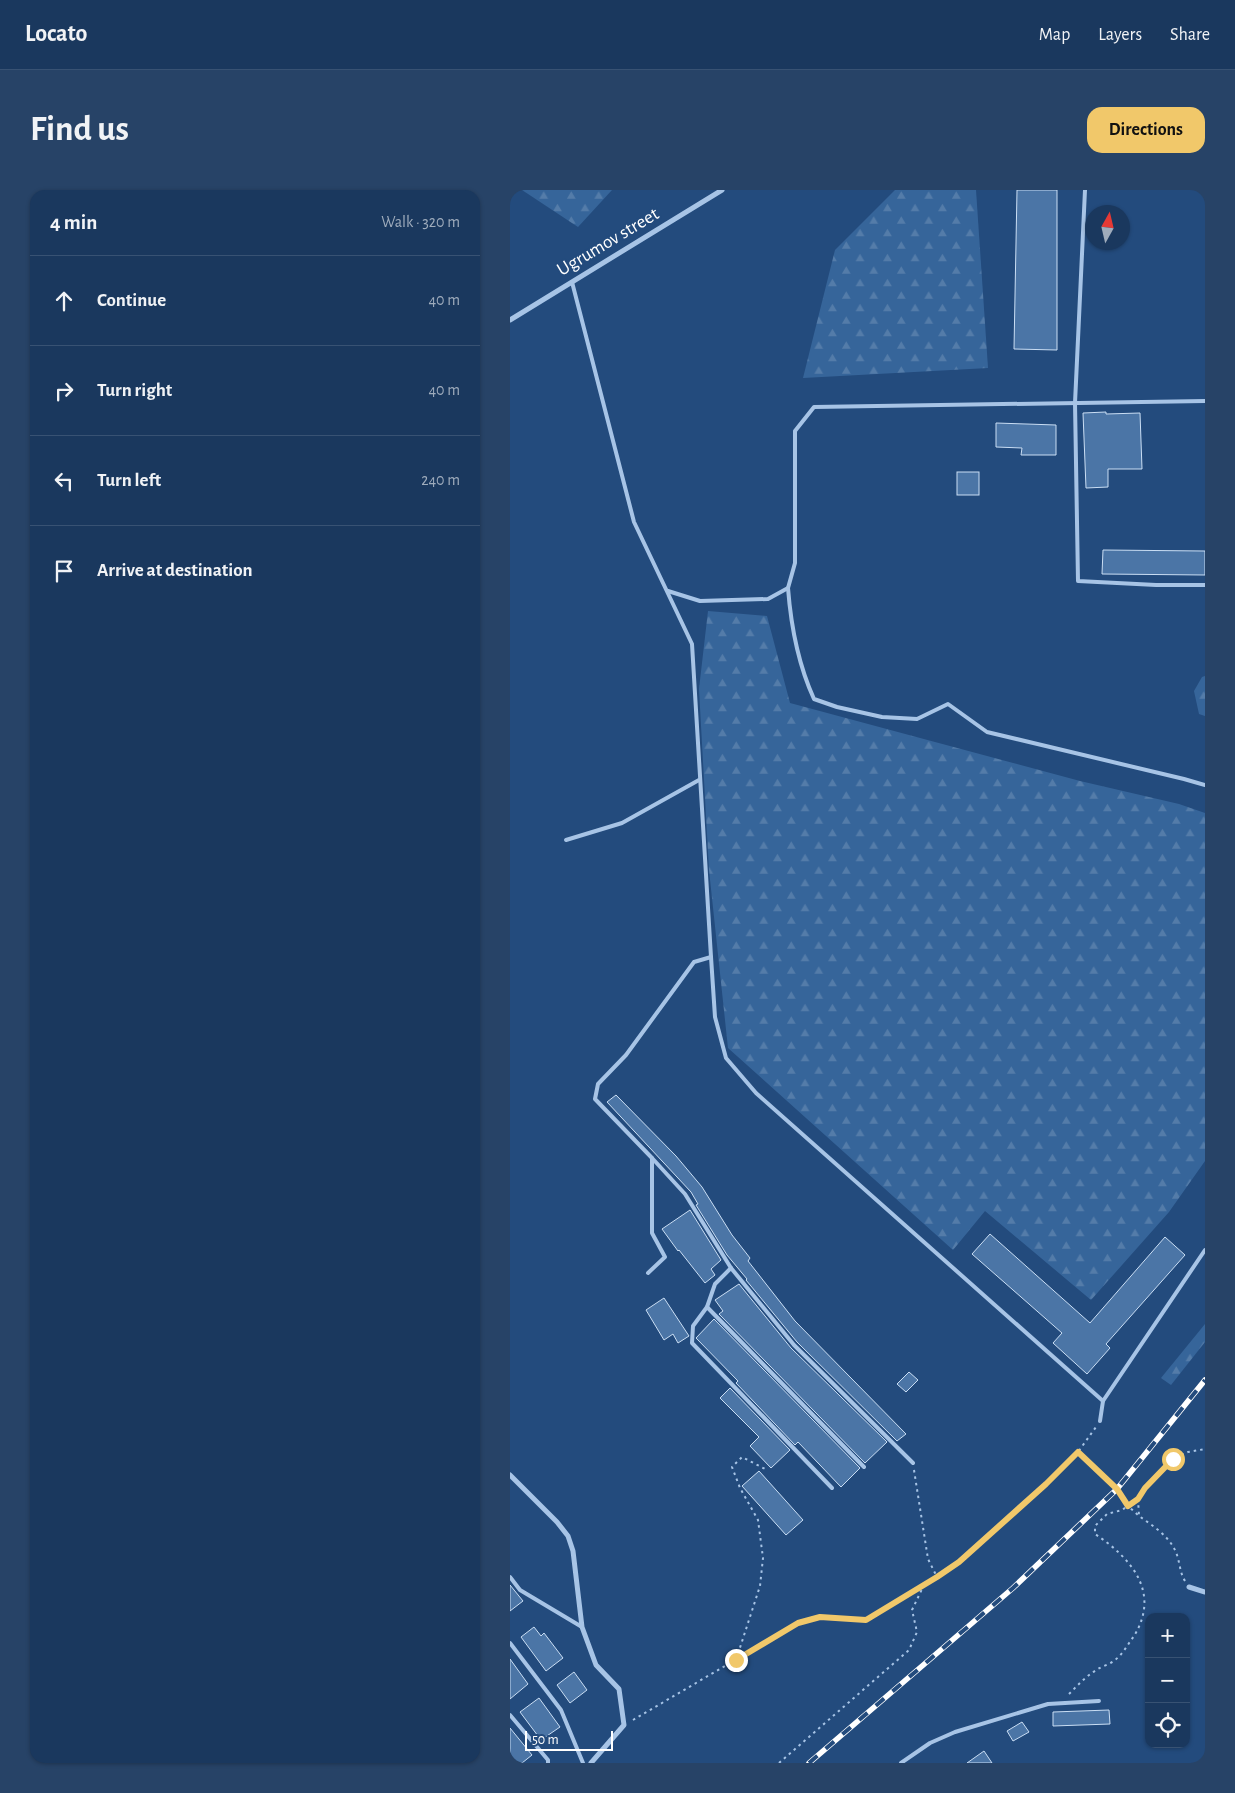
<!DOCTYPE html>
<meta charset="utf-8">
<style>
:root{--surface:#1a385e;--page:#274367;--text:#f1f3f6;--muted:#9facbc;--line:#385273;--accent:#f1c86a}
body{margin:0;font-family:"Alegreya Sans",sans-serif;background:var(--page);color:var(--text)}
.controls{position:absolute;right:15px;bottom:15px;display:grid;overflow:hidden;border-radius:10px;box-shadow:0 1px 4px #0004}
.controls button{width:45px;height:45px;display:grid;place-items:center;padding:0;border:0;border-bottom:1px solid var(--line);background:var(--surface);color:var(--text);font:25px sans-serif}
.compass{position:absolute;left:575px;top:15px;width:45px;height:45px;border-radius:50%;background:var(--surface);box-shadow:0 1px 4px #0004;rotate:8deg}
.scale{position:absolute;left:15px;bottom:12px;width:88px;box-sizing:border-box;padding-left:5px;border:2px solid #fff;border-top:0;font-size:14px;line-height:18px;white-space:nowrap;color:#fff;-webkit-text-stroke:4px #234b7d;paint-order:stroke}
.stop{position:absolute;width:15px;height:15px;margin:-11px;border:4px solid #f1c86a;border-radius:50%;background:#fff}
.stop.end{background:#f1c86a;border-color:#fff;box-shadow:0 1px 5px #0008}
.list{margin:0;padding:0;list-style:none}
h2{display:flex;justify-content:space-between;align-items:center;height:65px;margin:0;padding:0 20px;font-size:21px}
h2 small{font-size:16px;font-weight:400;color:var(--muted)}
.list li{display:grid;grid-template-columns:32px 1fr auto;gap:15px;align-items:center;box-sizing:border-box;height:90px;padding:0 20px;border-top:1px solid var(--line)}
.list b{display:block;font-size:19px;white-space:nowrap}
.list em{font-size:16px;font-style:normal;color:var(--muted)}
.icon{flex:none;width:28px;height:28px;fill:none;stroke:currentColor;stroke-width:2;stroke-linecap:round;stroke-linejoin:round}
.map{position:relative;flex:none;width:695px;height:1573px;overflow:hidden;border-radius:15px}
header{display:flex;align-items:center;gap:30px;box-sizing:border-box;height:70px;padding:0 25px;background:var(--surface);border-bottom:1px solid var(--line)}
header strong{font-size:24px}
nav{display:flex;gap:28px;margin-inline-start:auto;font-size:18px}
.intro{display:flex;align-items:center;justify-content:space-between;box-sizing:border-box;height:120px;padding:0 30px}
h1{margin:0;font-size:35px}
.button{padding:12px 22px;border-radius:15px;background:var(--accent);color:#111;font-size:18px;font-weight:700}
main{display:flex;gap:30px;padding:0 30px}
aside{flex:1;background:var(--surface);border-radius:15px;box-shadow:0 1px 4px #0004}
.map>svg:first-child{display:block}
.forest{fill:url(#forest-firs)}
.building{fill:#4b75a6;stroke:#cadef4}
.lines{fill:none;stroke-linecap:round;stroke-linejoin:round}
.path{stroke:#a7c4e6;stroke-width:2;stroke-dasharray:2.5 4;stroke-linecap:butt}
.service{stroke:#a7c4e6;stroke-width:4}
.minor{stroke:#a7c4e6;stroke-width:5}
.rail-casing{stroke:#fff;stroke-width:5.5}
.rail{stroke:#234b7d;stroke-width:4;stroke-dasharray:11;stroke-linecap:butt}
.route{stroke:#f1c86a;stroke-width:6}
.labels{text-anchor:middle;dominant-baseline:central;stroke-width:4;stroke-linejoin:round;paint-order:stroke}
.street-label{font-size:19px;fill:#fff;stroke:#234b7d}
</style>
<header>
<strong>Locato</strong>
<nav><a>Map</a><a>Layers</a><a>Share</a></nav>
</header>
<div class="intro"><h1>Find us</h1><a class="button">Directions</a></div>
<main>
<aside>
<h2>4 min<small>Walk · 320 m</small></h2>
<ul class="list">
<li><svg class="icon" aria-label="ahead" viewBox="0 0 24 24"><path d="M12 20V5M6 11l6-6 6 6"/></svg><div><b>Continue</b></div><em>40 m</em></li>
<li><svg class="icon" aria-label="right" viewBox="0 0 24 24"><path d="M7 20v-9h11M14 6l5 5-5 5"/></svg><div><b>Turn right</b></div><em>40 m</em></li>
<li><svg class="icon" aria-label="left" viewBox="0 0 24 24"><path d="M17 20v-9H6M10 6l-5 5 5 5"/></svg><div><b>Turn left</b></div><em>240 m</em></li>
<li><svg class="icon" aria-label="arrive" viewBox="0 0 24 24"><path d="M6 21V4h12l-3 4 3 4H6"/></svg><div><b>Arrive at destination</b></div></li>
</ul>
</aside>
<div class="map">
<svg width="695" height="1573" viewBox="0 0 695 1573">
<defs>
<pattern id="forest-firs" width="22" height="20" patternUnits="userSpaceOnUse" patternTransform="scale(1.25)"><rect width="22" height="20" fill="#36659a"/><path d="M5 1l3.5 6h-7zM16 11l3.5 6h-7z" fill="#547ca9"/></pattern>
</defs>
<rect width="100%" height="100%" fill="#234b7d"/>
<g class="forest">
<path d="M12,0h90l-34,37z"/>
<path d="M385,0h81l12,178 -185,10 32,-128z"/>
<path d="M198,421l59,5 23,87 290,78 99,23 26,9v348l-36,51 -78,88 -106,-89 -32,39 -225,-202 -19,-178 -10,-181z"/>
<path d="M695,486v40l-6,-2 -5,-23 8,-14z"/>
<path d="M695,1134v18l-34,43 -10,-7z"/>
</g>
<g class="building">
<path d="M507,0h40v160l-43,-1z"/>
<path d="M596,222v2l34,-1 2,56h-34v18l-22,1 -3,-75z"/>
<path d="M486,233l60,2v30h-35l1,-7 -26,-1z"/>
<rect x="447" y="282" width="22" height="23"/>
<path d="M593,360l102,1v24l-103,-1z"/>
<path d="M106,905l60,61 26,31 30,48 18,23 -2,3 47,60 111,113 -9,7 -100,-99 -51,-62 1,-1 -20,-24 -31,-50 2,-1 -7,-12 -84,-90z"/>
<path d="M180,1020l31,50 -10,9 4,6 -10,8 -26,-33 -1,1 -16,-22z"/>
<path d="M480,1044l100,89 75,-86 20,18 -79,89 4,4 -23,26 -34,-31 9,-10 -90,-79z"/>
<path d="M229,1094l52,64 96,94 -22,21 -146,-149 4,-3 -8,-11z"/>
<path d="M154,1108l25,38 -11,7 -5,-9 -9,6 -18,-30z"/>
<path d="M204,1129l146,149 -19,19 -43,-45 -3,3 -59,-62 2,-2 -42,-43z"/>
<path d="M399,1182l9,8 -12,12 -9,-8z"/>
<path d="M220,1198l60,62 -19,18 -21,-22 9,-9 -39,-39z"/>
<path d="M249,1281l44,49 -17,15 -44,-49z"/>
<path d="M0,1395l13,16 -13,10z"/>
<path d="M24,1437l7,9 3,-3 19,25 -17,13 -25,-34z"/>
<path d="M0,1469l18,25 -18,15z"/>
<path d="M64,1482l13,18 -17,13 -13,-18z"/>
<path d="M29,1508l21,29 -19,13 -21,-28z"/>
<path d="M599,1520l1,14 -57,2v-14z"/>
<path d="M512,1532l7,10 -16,9 -6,-10z"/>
<path d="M0,1538l22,27 -10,8h-12z"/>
<path d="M474,1561l8,12h-25z"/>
</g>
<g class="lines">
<g class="path">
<path d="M568,1262l39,37 11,17 10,9"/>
<path d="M404,1280l14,89 9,18"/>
<path d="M675,1391c-5,-8 -5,-17 -8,-26 -6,-18 -24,-29 -38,-39l-1,-17 7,-11 18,-20 10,-9 15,-7 17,-3"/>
<path d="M226,1470l24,-74 3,-28 -5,-38 -18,-32 -8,-21 10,-10 25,13"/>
<path d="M559,1504c9,-9 17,-18 29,-25 5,-3 12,-5 17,-9 8,-6 13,-16 19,-24 27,-44 -3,-78 -39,-102v-8l12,-12 15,-4 16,-11"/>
<path d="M123,1530l165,-97 22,-6 46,2 71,-42 22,-15 87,-78 32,-32 18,-25"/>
<path d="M269,1573l130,-113 8,-18 -5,-22 11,-23"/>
</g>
<g class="service">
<path d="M575,0l-10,213 3,178 78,4h49"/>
<path d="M62,92l62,240 58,122 19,313 -17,5 -68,93 -28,29 -3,15 57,59v75l13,24 -17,16"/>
<path d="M278,398c3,39 10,76 26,111l23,8 45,10 35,2 31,-15 39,28 197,47 21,6"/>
<path d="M158,401l32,10 68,-2 20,-11 7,-25v-132l19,-24 391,-6"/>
<path d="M56,650l56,-17 77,-43"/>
<path d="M201,767l4,60 11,41 30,35 347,308"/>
<path d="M142,968l33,36 46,74 63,77 119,118"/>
<path d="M221,1078l-16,16 -8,23 -14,19 -1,17 140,145"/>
<path d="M197,1117l157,160"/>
<path d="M590,1231l3,-20 102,-151"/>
<path d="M0,1387l10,13 62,37"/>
<path d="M0,1453l51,67 22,53"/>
<path d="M0,1525l38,45v3"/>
<path d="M391,1573l29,-20 25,-11 93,-28 51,-3"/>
</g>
<g class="minor">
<path d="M0,130l212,-130"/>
<path d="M0,1285l47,47 11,14 5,15 9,76 14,38 23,24 5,36 -33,38"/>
<path d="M679,1397l16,5"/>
</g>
<g class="rail-casing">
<path id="rail" d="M299,1573l204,-175 104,-99 88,-109"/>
</g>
<use href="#rail" class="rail"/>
</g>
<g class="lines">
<path class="route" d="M226,1470l62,-37 22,-6 46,3 71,-43 22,-15 87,-78 32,-32 39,37 11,17 10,-7 7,-11 28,-29"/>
</g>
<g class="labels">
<g class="street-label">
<text transform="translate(98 52) rotate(-31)">Ugrumov street</text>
</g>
</g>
</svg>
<div class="controls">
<button>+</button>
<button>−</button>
<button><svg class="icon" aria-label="locate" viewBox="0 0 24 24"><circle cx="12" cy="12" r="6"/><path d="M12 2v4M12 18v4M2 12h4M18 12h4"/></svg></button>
</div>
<svg class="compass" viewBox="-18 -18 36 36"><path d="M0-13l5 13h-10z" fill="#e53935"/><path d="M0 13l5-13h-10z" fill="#9facbc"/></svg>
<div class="scale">50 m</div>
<div class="stop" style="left:663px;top:1269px"></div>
<div class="stop end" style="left:226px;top:1470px"></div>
</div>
</main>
